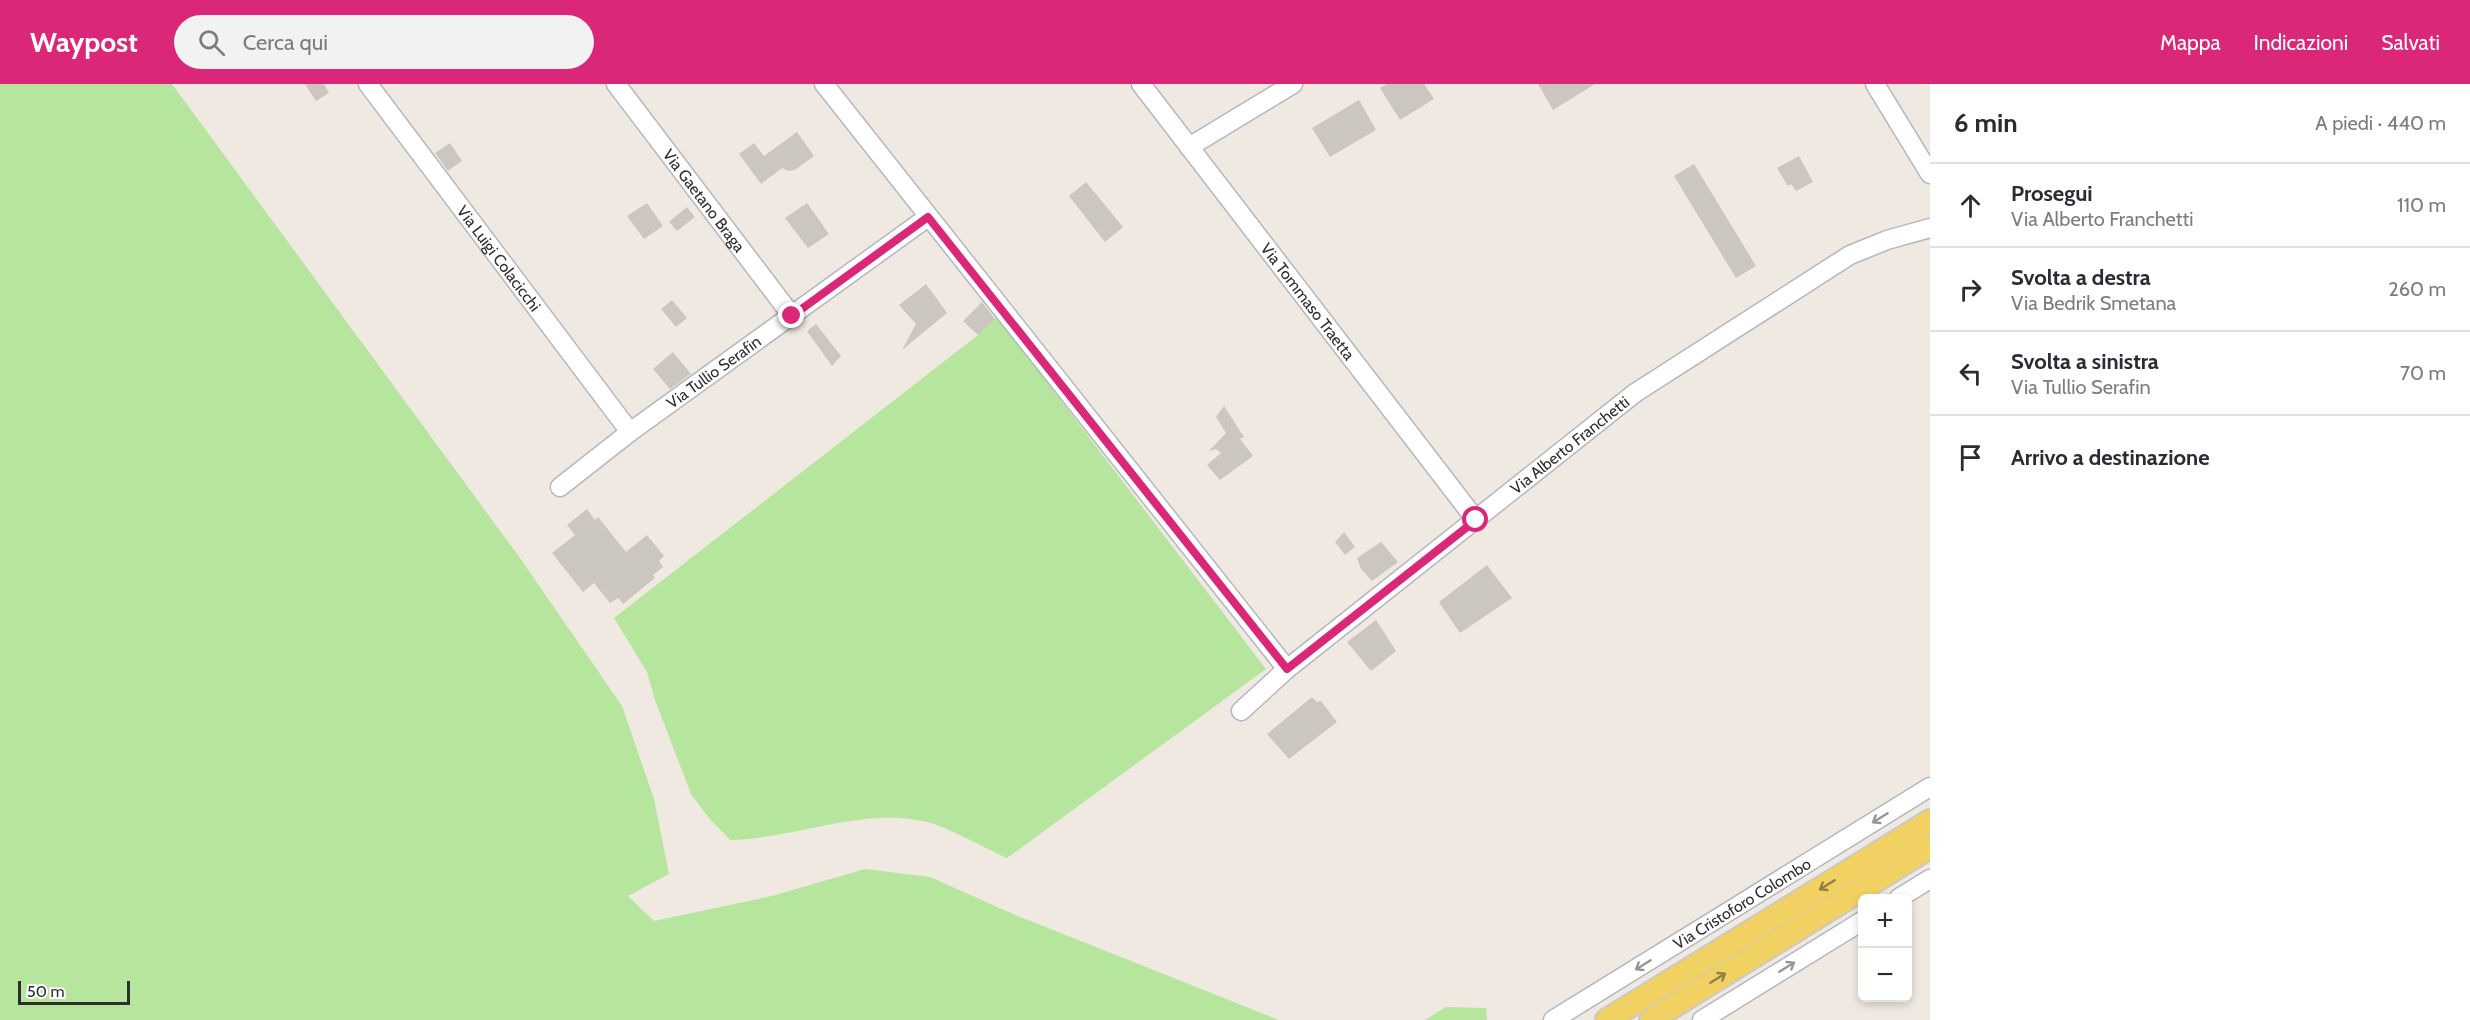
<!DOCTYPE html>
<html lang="it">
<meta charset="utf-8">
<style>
:root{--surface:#fff;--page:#f2f2f3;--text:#2b2b33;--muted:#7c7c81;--line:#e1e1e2;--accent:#db2777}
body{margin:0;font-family:Cabin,sans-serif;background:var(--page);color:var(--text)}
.controls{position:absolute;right:18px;bottom:18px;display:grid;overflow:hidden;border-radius:9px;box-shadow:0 3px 9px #0003}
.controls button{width:54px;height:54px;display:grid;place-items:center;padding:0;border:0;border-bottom:2px solid var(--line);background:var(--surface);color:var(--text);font:30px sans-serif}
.scale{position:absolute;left:18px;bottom:15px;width:112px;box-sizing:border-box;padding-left:6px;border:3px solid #2e2e2e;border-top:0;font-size:16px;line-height:21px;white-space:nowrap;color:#2e2e2e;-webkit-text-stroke:4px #fff;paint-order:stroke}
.stop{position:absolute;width:18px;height:18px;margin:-14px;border:4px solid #db2777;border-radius:50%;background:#fff}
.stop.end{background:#db2777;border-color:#fff;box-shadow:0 2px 6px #0008}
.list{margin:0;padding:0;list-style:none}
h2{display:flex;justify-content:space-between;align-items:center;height:78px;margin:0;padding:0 24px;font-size:26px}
h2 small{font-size:20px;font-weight:400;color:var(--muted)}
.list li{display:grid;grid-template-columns:39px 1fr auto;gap:18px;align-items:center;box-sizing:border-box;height:84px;padding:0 24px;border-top:2px solid var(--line)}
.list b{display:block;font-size:22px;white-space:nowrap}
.list p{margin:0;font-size:20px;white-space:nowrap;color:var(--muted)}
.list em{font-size:20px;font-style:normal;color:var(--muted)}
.icon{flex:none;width:33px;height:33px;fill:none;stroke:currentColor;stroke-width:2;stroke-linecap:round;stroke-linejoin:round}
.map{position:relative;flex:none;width:1930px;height:936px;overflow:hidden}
header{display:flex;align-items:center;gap:36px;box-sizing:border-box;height:84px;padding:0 30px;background:var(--accent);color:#fff}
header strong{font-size:28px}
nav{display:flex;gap:33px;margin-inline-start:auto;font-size:21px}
.search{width:420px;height:54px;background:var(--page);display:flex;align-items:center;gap:15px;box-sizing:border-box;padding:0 21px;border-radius:33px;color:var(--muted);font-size:22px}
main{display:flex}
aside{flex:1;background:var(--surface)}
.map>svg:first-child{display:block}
.green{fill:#b6e59e}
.building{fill:#cbc7bf}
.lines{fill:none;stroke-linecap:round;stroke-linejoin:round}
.minor-casing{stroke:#b4b7c1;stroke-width:21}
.major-casing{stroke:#c9c9c9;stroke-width:26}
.minor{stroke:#fff;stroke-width:18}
.major{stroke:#f2d163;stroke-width:22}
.oneway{stroke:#969696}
.oneway2{stroke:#908048}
.route{stroke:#db2777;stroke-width:8}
.labels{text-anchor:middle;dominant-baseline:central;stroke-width:4.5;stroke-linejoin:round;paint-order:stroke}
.street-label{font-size:16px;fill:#2e2e2e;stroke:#fff}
</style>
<header>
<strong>Waypost</strong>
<div class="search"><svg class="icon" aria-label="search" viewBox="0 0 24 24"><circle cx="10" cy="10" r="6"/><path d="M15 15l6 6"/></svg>Cerca qui</div>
<nav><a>Mappa</a><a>Indicazioni</a><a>Salvati</a></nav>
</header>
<main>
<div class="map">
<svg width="1930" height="936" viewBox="0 0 1930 936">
<rect width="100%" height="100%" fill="#efe9e1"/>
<g class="green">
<path d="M0,0h172l348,474 102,148 32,93 15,75 -41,22 26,25 118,-25 93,-27 65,8 83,37 266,106h-1279z"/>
<path d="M997,233l269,352 -259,189c-23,-10 -60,-32 -84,-37 -64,-13 -129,18 -193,19l-21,-22 -18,-24 -36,-94 -8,-28 -33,-54 364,-283z"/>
<path d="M1446,923l40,1 1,12h-62z"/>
</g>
<g class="building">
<path d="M305,0h19l5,9 -13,8z"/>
<path d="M1387,0h37l10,15 -34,21 -20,-32z"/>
<path d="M1538,0h57l-42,26z"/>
<path d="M1359,16l17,30 -46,27 -18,-29z"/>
<path d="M797,48l17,24 -19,14 -7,1 -6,-3 -21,16 -22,-30 15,-11 10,13z"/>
<path d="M450,59l12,18 -14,10 -13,-18z"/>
<path d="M1799,72l14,26 -17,9 -5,-7 -3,2 -11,-18z"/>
<path d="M1694,80l62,102 -20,12 -62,-102z"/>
<path d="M1086,98l37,45 -18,15 -36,-46z"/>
<path d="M647,119l16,23 -19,13 -17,-23z"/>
<path d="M807,119l22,31 -21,14 -23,-30z"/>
<path d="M687,123l8,10 -18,14 -8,-9z"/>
<path d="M926,200l21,29 -45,37 14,-26 -17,-19z"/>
<path d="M672,216l15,18 -11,9 -15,-18z"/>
<path d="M982,218l13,17 -17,16 -15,-14z"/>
<path d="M816,240l25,32 -9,10 -25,-35z"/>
<path d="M673,268l18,22 -21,15 -17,-20z"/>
<path d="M1224,322l20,31 -4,2 13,17 -33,24 -13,-15 14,-12 -5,-4 -7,2 17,-18 -10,-16z"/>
<path d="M587,425l8,11 3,-3 28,35 21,-17 17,21 -5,5 4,6 -10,8 2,3 -32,26 -5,-6 -8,5 -16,-20 -11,9 -31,-39 23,-18 -8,-10z"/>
<path d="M1344,448l11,15 -10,8 -10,-13z"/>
<path d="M1381,458l17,20 -26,19 -11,-12 -4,-11z"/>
<path d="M1487,481l25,33 -52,35 -21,-31z"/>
<path d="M1376,536l20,31 -25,20 -24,-29z"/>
<path d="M1312,613l5,5 4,-1 16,21 -48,37 -22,-25z"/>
</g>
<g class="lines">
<g class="minor-casing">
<g id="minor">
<path id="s1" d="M368,0l262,348"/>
<path id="s2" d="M616,0l176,232"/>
<path d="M824,0l463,585"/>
<path id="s3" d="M1141,0l335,436"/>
<path d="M1875,0l55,90"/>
<path d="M1189,63l104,-63"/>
<path id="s4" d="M560,403l70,-55 298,-215"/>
<path id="s5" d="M1241,627l46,-42 348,-276 215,-138 37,-15 43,-12"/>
<path d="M1899,814l31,-19"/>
<path id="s6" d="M1553,936l377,-233"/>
<path d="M1702,936l160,-99"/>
</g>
</g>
<g class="major-casing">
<g id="major">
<path d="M1607,936l323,-199"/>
<path d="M1651,936l279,-173"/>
</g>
</g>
<use href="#minor" class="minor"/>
<use href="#major" class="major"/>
</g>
<defs><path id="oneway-shaft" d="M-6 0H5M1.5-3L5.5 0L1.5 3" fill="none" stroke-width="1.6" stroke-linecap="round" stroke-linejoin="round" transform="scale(1.5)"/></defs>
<g class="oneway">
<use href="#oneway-shaft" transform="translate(1880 734) rotate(148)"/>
<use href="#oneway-shaft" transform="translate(1643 881) rotate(148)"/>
<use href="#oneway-shaft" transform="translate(1787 883) rotate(-32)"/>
</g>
<g class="oneway2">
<use href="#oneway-shaft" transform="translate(1827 801) rotate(148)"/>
<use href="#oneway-shaft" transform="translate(1718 894) rotate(-32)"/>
</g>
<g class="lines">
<path class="route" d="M792,232l136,-99 359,452 189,-149"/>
</g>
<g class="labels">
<g class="street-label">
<text stroke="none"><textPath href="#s2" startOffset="146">Via Gaetano Braga</textPath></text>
<text stroke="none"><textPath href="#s1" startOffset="218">Via Luigi Colacicchi</textPath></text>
<text stroke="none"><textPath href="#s3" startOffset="274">Via Tommaso Traetta</textPath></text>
<text stroke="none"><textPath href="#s4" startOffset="192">Via Tullio Serafin</textPath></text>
<text stroke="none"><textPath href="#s5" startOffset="423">Via Alberto Franchetti</textPath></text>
<text stroke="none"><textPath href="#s6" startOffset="222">Via Cristoforo Colombo</textPath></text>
</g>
</g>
</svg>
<div class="controls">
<button>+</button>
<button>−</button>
</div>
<div class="scale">50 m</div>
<div class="stop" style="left:1476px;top:436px"></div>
<div class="stop end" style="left:792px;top:232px"></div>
</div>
<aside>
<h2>6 min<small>A piedi · 440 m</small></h2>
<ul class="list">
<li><svg class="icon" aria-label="ahead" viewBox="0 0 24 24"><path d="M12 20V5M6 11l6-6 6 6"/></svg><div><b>Prosegui</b><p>Via Alberto Franchetti</p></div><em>110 m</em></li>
<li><svg class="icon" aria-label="right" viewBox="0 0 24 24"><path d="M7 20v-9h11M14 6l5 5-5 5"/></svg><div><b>Svolta a destra</b><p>Via Bedrik Smetana</p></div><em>260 m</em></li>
<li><svg class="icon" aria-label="left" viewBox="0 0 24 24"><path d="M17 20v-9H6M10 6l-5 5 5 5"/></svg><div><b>Svolta a sinistra</b><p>Via Tullio Serafin</p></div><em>70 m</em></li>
<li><svg class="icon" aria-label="arrive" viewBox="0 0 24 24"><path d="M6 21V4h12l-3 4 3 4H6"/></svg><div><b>Arrivo a destinazione</b></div></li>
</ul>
</aside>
</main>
